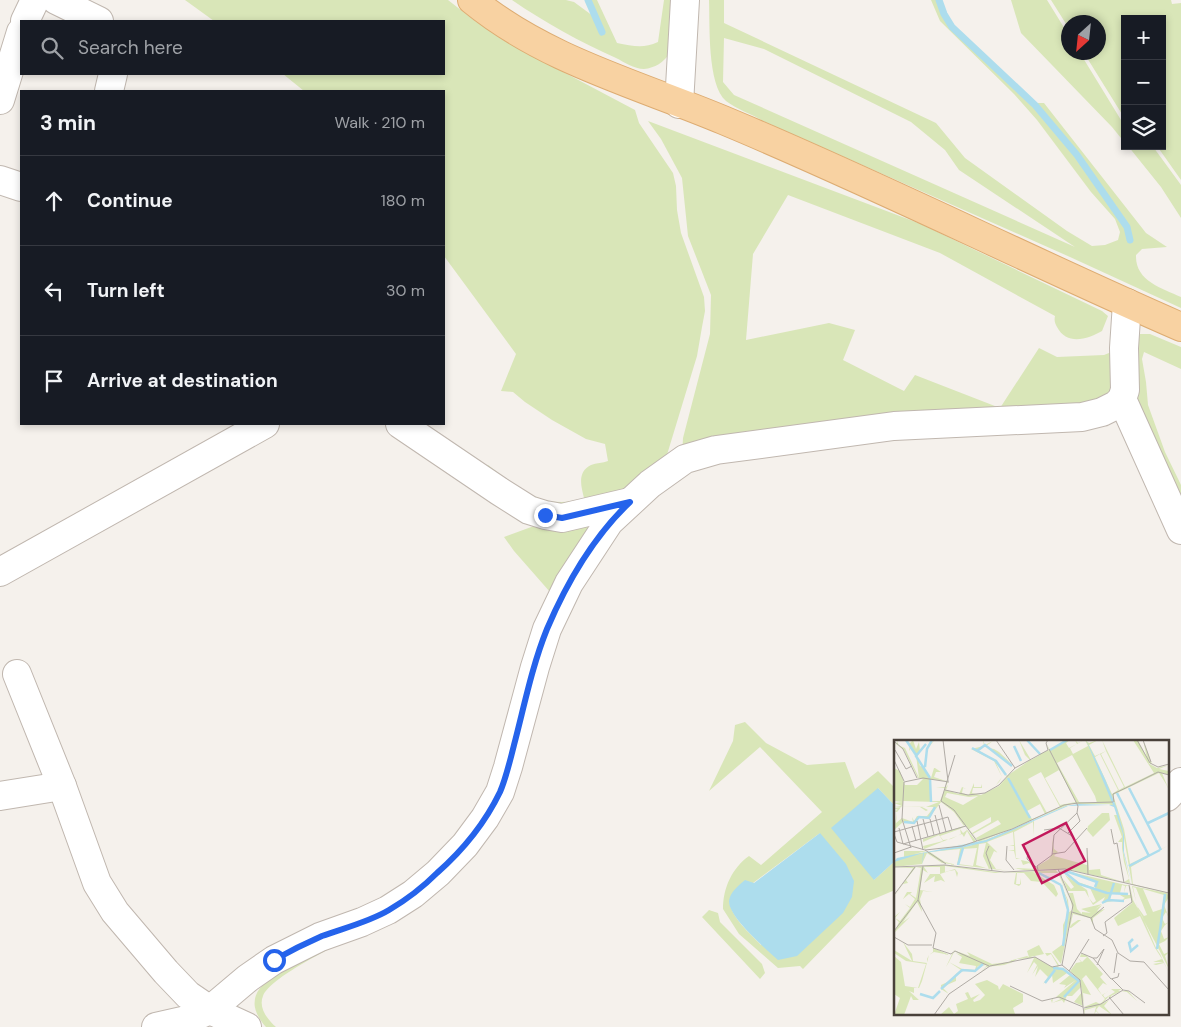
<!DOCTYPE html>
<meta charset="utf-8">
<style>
:root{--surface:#171b24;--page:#242831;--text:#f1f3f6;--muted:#9ea1a6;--line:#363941}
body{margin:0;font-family:"DM Sans",sans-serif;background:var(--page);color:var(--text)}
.controls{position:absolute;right:15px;top:15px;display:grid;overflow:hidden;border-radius:0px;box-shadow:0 2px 8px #0003}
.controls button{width:45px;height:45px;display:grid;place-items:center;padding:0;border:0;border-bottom:1px solid var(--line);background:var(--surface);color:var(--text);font:25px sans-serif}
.compass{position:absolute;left:1061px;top:15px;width:45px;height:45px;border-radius:50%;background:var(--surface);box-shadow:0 2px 8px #0003;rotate:207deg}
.stop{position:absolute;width:15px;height:15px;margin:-11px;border:4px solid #2563eb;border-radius:50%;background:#fff}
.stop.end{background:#2563eb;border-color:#fff;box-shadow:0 1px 5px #0008}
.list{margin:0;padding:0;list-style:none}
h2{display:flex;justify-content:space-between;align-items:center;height:65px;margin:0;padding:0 20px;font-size:21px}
h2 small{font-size:16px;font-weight:400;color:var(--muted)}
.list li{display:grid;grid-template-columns:32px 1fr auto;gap:15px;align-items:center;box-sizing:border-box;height:90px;padding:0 20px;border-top:1px solid var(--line)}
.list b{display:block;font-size:19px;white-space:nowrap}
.list em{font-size:16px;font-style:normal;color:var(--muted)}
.icon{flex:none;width:28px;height:28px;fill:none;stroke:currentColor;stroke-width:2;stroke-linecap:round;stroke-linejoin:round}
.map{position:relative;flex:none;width:1181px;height:1027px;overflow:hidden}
.search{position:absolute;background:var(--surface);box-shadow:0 2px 8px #0003;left:20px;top:20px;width:425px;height:55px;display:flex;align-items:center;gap:12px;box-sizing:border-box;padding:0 18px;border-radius:0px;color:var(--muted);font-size:19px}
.panel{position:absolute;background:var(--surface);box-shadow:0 2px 8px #0003;left:20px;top:90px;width:425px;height:335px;border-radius:0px}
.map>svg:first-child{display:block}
.green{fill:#d9e6b8;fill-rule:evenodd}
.water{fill:#addded}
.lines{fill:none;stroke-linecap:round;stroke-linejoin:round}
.stream{stroke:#addded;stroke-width:7}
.minor-casing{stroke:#c0b7af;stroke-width:30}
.major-casing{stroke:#ddac72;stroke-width:30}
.minor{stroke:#fff;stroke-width:28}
.major{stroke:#f8d2a2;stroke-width:28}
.route{stroke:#2563eb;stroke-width:6}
.inset-river{fill:none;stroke:#addded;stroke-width:2.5}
.inset-road{fill:none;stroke:#b0aba5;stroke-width:1}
.view{fill:#c2185b;fill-opacity:0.15;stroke:#c2185b;stroke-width:2.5}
.inset-edge{fill:none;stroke:#49413a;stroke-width:2.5}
</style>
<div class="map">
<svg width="1181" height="1027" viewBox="0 0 1181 1027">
<rect width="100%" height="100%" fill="#f5f1ec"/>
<g class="green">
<path d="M185,0h263l27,21 28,19 132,70 4,13 34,50 3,13 1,24 4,23 23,64 1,14 -3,16 -5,29 -31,102 -27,30 -81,24 -78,-40 8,-7c29,22 57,47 96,33 -3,-12 -7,-26 7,-33 5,-2 12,-2 17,-4l-3,-17 -19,-5 -34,-19 -27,-18 -12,-10 -12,-1 15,-37 -72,-98v-165h-140l-21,-17h161v-53h-230z"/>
<path d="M512,0h54l8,2 19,14 8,18 2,-4 -13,-30h7l20,43c16,3 26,6 41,-1l6,-42h13l-8,54c-5,8 -14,14 -25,15 -10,0 -20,-7 -28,-11 -36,-16 -72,-36 -104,-58z"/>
<path d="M709,0h15v23l212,100 29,35 102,73 25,15 13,-1 13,-5 2,-8 -5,-13 -24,-27 -54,-72 -23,-26 -74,-73 -9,-21h6l5,15 9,13 83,78 42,50 50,71 3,14 3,-1 -3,-14 -51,-72 -41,-51h7l102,130 21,14 -25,2 -6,6c-1,26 26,33 45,42v11l-111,-51 -307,-136c-11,-7 -27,-12 -37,-20 -19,-16 -16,-77 -17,-101zM724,38l40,11 147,73 34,28 14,20 116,77 -341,-152 -11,-13z"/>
<path d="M1011,0h36l21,34v18l12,1 41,67 4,3v20l-13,-16 -91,-94z"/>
<path d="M1051,0h120l1,4 9,-1v177l-24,-34h5v-127h-37v100l-41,-66 14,-1v-30h-30v5z"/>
<path d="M648,121l273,103 181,87 6,5 -6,15c-14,8 -35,15 -45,-4 -2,-4 -3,-6 -2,-11l-115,-63 -152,-58 -35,59 -7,86 83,-17 26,7 -12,30 61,31 11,-16 85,33 39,-60 18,9 47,-2 15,-6 -8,52 -429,56 1,-19 27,-104 1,-39 -23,-59 -6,-58 -21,-39z"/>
<path d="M1128,146h24l2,2 27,37v33l-20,-31z"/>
<path d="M1140,334h10l31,13v22l-37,-17 -2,7 4,23 2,23 17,47 16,33v22l-45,-103 -2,-65z"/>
<path d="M606,520l-107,254 -12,20 63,-202 -36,-41 -10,-14 30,-11z"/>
<path d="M745,722l21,21 41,22 38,-3 10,27 23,-18 17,17v18l-17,-18 -4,92 21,-19v29l-26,11 -66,68 -3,-3 -22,2 -39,-34 -16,-25c0,-21 9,-41 26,-53l12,9 61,-53 -62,-65 -51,44 24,-50 2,-16zM820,833l-59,112c-12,-13 -28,-25 -32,-44z"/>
<path d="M709,910l9,3 2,9 42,42 3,9 -5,6 -58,-62z"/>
<path d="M350,938c-20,11 -79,39 -87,58 -5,12 5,24 13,31h-10c-33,-36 13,-56 42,-69 14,-7 28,-13 42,-20z"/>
</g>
<g class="water">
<path d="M878,788l17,18v55l-21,19 -43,-52z"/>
<path d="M820,833l26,31 8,17 -2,16 -9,16 -46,43 -19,4c-11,-10 -50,-43 -49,-59 1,-9 9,-15 16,-21l9,3z"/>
</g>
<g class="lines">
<g class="stream">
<path d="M588,0l14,32"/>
<path d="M939,0l5,14 8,13 83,78 42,50 50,72 3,13"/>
</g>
<g class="minor-casing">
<g id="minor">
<path d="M56,0l43,21"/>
<path d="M25,21l10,-21"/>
<path d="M109,91l4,-17"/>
<path d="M0,100l21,-68"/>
<path d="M679,104l6,-104"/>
<path d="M0,180l21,7"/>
<path d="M1122,399l59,131"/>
<path d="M400,424l99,67 30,19 16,5 17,3 68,-16"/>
<path d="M0,572l265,-148"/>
<path d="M17,674l45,112 35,97 18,29 51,60 22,23 22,15 37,17"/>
<path d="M0,796l62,-10"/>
<path d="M1167,797l14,-15"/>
<path d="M156,1027l31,-7 23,-10 38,-32 26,-18 46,-23 42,-15 26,-12 25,-16 25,-21 27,-28 20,-27 15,-26 8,-25 27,-100 12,-38 22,-46 40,-61 41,-38 35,-25 31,-9 178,-24 188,-9 20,-5 14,-7 6,-6 3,-9 -1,-42 3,-45"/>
</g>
</g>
<g class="major-casing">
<path id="major" d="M472,0c73,60 165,84 251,120 154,64 304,140 458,207"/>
</g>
<use href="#minor" class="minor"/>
<use href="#major" class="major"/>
</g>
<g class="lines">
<path class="route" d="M274,960c16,-9 32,-17 48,-24 22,-8 47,-14 67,-26 17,-10 34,-23 48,-37 25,-22 48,-50 63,-81 6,-14 10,-31 14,-47 10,-38 18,-79 33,-116 20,-47 46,-92 83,-127l-68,16 -17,-3"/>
</g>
<g transform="translate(894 740)">
<rect width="275" height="275" fill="#f5f1ec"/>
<path d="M4,0v5l7,3 14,30 -3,-23 -5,-7 -2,3 1,-7 -5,-4 5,3 3,-3 3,9 3,-7 1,9 8,-11 -11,16 3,10 4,1 3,-20 8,-7 -8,9 -2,20 6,9 3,-10h7h-6l6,4h-5l-2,5 9,3 4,1 1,1 -2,4v-5l-16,-2 1,22h9l5,-13 -9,-1h10l2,-2 -2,5 13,4 3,-7 4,2 -3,-1 -1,5 7,2 5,-12v4h7l1,-3v4h-9l-1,5 9,2 18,-9 8,-9 -11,-14 6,14 -3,5 -3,3 6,-8 -8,-16 -23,-12 13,-3 -1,-6 2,5 8,-4 -7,5 3,2 5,1 5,3 14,13 -28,-20 -7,5 18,11 11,15 23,-16 -5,-5 -6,-15 12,20 9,-5 -13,-15 13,14 9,-4 -3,-7 3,-3 -3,3 4,7 17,-10h3l-4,3 3,5 8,-4 -2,-4 3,3 6,-3 -14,8 3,6 15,-8 -3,-6 4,3 9,-3 -9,5 6,11 11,-5 -4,-11 23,47 29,-14 -21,-33h5l9,18 -4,-18 9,24 -4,-1 9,5 12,-3 -10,4 10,2v4l-7,-2 7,17 -3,-6 -12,6 12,-6 -7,-11 -46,22 11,34 6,35 18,-9 -12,-26 13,27 20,-11 -38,22 2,18 36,8 -37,-9 -8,-46 -1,12 7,33 -6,-1 5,-3 -5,-17 -2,-14v-6h-4l4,-5 -8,-22h3l-1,-7 -7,-4h-38l-92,38 -14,-17 -1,1 -4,3 3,4 4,-3 -2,-3 11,14 -1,2 -51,6 -1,-3 20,-5 -4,-6 -16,7v-3l41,-13 -10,-14 -13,-10 -12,16 -10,-1 -5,6 -11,-1 -9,8 3,-18 -3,-1 4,-1 -4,-2 8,-1 -8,-1h8l-8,-3 8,-1 -8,-1v-33l6,3 5,14h12l6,-6 -5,-1 -14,-28 -8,-6 -2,-3 3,3zM212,11l18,36 -5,3 -18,-36zM206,14l18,36 -6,4 -17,-37zM178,15l23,41 2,7 -18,-1 -22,-39zM165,30l17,32 -16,3 -15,-27zM147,32l19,35 -13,6 -19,-34zM53,53l22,4 9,-1 -15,9 -18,-8zM9,61l35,1h1l-13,5 -23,-1zM146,64l5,10 -13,5 -5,-8zM8,66l18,1 6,4 2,-1 -6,-3h12l-7,9h-10l-3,5 -2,-4 1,5 -11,-4 -6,5 1,-11zM97,77v5l-19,11 -3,-4zM104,80l3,4 -25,14 -3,-4zM66,89l1,5 -10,5 -8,1 -3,-4zM73,91l7,12 -50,6 38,-15 2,3zM208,73h7l1,7 -17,17 -6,-7 1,-4zM140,81v14l-1,-13 -19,10 2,26 4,1h-4l-2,-8h-6l6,-1v-4h-5l5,-1 -1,-13 -26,10 11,11 -4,-2 -4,9 6,9 13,2 2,-3 -2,3 -67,-8 -15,-10 -5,11 -28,3 2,-8 15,-4 -7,2v-6h23l-13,3 56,-8zM92,103l-3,13 6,13 -13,-4 3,-21zM83,108l-4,18 -15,-2 4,-15zM66,109l-3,16 -12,-3 -15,-10zM158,98l2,11 4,3 -4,4 33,9 1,-9 1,14 11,-1 1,6 22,7 -56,-13 -43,1 -10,-2 22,1 -7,-6 -6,2 -2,-5 9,2 6,5 13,-8 4,-6zM51,125l58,8 53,-3 5,7 10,25 -13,-29h-18l10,4 7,8 -8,-8 -16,-5 21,13 4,9 -2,3 -14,-15 -11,-1 -7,-8h-7l-1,11h4l1,-6v6l-2,2 -5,-2 2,-11h-21l-50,-7v6l10,-3 3,4 -1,4 -2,-7 -6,1 -9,3 5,8 -4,-2 -7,2 1,-6 -11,7 6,-9h10v-7h-16l4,6 -5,-3 -3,20 13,2 -10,-1 -3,8 2,13 -5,-10 -14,20 7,-5 -16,16 5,-11 -5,-5 6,-5 -5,6 5,3 10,-13 -5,-4 5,3 5,-8 -6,-5 -6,5 4,-7h5l-2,2 6,4 5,-30 -5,-1 -10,13 2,3 -5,1 -9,13 19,-29h-19zM168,130l68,16 3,14 9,16 14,32 4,6 9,19 -5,-10 -8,2 -3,-1 11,-2h-11l9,-3 -7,-11 -15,-32 -22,10 -4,-8 18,-15 -1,-5 -29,5 3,-6 -12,8 -8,-14h-17l-5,-12 8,10 3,-2 -9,-12 22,15 2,8 4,5 3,-2 -6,-13 -12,-4 -17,-13 1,6 -3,-6zM170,131l32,11 -1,6 -17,-6zM228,145l3,1 -1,7 2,-7h3l2,9h-11l5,3 -6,3 -9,-2 2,-6h12h-4zM167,145l7,15 1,12 3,-2 -11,54 -9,-12 11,-8v-19l5,-11 -1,-14zM238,146l35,7 2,4 -5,8 5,13 -3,-6 -4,6 3,6 4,-2 -4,3 4,10 -4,-10 -4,6 3,8 5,-2 -4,4 4,10 -4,-10 -6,3 5,10 5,-2 -4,4 4,13 -31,-60zM239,147l3,1 11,27 -3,1 -7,-10zM249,149l21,6 -2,14 -9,3zM175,153h4l4,16 5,5v-2l9,1 -10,-4 21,-5 -7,5 7,-4 -5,6 8,-2 -12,9v7l-3,-7 -17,-4 -3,13 2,-3 6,-4h3l-10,8 -3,-1 5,-16zM9,202l9,12 1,7 14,2v-4l2,-4 4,-3v-4l17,7 -16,-3 -5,3 -7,26 -3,7h-5v5l-5,-2 10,9h-6l-2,-4 -7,19h-10l6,-17 -6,-4v-38l7,6 4,24 13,2 8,-24 -20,-3 -12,-8v-3l18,11zM145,205l5,9 -14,3h5l17,10 6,-1 -7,-12 -4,2 -2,-3h6l8,12 -1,2 21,13 3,10 1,16 -9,-4 8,-10 -1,-5 -9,9h-5l1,-3 -4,10 -2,-3 -10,3 -1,-3 2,-1 -1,4 9,-4 -5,-2 20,-17 -12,8 2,-3 -7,-1 11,-9 -3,-2 -14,10 -1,-8 -9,9 5,-7 -4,-4 -5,7 5,-7 -4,-4 -5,8 3,-11 -6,9 5,-10 -3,-3 -7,11 7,-15 -17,1 -4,3 -9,3 -18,2 -5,5 6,-7 -9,1 -3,6 -10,-2 -9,5v6l-14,6 7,7 -8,-5v-4l11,-5 4,-6 5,-4 -12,-8 -3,5 7,-15 8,3 -8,-5 17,6 -3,-4 25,12 17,-2 3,-2 -3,1 18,-5 2,1 -2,-6zM60,212l8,5 -3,6 17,3 -1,4 -13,-1 -13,-7zM187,214l5,1 17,19 -3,3 7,8 -4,-2 -5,6 4,6 5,-3 1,-1 -5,4 2,3 10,-6 -4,-3h11l-4,2h10l9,10 -10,-9 -6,-1 -10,5v3l-2,-3 -7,8 7,-4 -5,6 8,9 -13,-9 -3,4 4,5 -4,-4 -2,4 2,-8 -11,3v5l-1,-6 6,-2h-6l-4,-27 -10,-9 6,-8 5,-1 -3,-4 4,4 5,-5h-7zM192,235l19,24 -3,3 5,-4 -7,6 -5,1 5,-1 -4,-2 -12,5 -1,-14 8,2 -9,-16zM93,240l11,6 1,4 4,-6 20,10v8l-10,6 2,6 -75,1 9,-8 5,7 4,-3 -2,-7 12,-5 -3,-6 3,-1 3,6 9,-4 -7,6 1,2 6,-2 5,-5 -10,-11z" fill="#d9e6b8" fill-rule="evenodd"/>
<path d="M192,0l8,16 11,23 12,30 7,26v17l8,32 -9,-33v-17l-9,-27 -5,-2 -41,1 -82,36 -25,6 -37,5 -2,12 1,-12 -29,9 3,-4 89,-18 80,-34 12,-2 35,1z" fill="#addded"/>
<path class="inset-river" d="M12,0l10,15M133,0l13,14M32,4l-10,12 14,22M120,6l7,15M78,8l24,13 10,14M156,10l17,-10M83,11l8,-6 27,21M31,27l2,-18 5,-9M114,38l22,40M36,39l1,23M235,48l32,62M223,53l32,63M10,82l10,1 5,-6 10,1 6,-11M254,83l21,-10M64,125l5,-17M235,126l31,-16M169,131l16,13 28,9 21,1M172,131l31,11 -2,5M145,133l22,12M167,145l7,25 -5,36M215,159l5,-16M208,163l6,-3 16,1M266,190l5,-36M239,199l-4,4 2,8 7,-6M263,209l3,-19M159,228l10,1 16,12 -15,16M151,243l10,-13M47,249l21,-19 13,1 8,-7M26,254l13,4 7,-7"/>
<path class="inset-road" d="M49,0l5,41M102,0l19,28M243,0l13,23 8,4 11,-3M249,0l8,22M0,1l9,8 14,29M1,10l11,19 6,-3M61,15l-14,46 13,9 23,31M0,20l10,21M51,50l23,5 17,-2 14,-8 16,-17 33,-18 -2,-7 2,-3M220,62l-1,-8 19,-9 26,-13 11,3M184,63l35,-1M45,65l7,27M41,75l5,19M29,79l5,18M36,79l4,16M23,81l6,29M18,86l4,15M5,88l4,16 63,-18M217,89l3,15 3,-1 7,40M150,90l15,-2 13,8M0,92l54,-15 4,13M174,93l12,-12 -3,-8M0,94l3,8 28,8 21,14M95,106l-3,7 6,17M113,106l-1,14 8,10M17,108l-9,-29 2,-37 19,-4 26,4M193,108l1,27M31,110l37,-4 50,-17 52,-24 14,-2M134,112l-1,7 9,8M0,113l17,-6M158,114l13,-2 22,-24M0,127l51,-2 59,7 61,-3 104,24M164,129l15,36 -11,60 18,15 4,35M144,130l-1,-4 15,-11 2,-20 23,-22 1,-7 -29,-57M0,155l21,-28M24,160l18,33 -3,15 18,6 4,-3 34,15M178,172l19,6 4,11 17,11 6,13 12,8 14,1 25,28M197,178l13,-11M0,191l24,-31 5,-34M209,196l4,-3 -2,-11 27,-20 -3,-17M0,197l14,8h24M187,213l12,5 18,21 7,-2 1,-4M199,218h4l7,-9 -7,16M175,231l20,-32M220,233l3,-20M218,239l11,11M116,246l32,15 17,-4 24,10M215,257l15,18M190,268l17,-4 22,-14 6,1 16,12M40,275l15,-21 41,-28 45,-9 17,10 10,-2"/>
<path class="view" d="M172,83l19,38 -43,22 -19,-38z"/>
<rect width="275" height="275" class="inset-edge"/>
</g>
</svg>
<div class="controls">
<button>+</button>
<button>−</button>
<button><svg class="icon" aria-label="layers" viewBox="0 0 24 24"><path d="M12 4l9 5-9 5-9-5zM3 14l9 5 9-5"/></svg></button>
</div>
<svg class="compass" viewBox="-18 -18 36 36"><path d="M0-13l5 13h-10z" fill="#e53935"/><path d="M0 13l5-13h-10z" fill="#9ea1a6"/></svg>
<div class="stop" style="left:274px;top:960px"></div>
<div class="stop end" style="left:545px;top:515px"></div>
<div class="search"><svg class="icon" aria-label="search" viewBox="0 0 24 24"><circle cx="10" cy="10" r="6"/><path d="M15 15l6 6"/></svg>Search here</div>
<section class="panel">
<h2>3 min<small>Walk · 210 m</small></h2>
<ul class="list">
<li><svg class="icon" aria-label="ahead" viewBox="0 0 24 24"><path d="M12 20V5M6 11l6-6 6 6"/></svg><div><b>Continue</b></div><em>180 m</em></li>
<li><svg class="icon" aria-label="left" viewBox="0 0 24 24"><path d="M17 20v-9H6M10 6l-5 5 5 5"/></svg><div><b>Turn left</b></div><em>30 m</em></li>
<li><svg class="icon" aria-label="arrive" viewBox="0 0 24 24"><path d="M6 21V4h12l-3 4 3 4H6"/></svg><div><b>Arrive at destination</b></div></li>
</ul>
</section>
</div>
